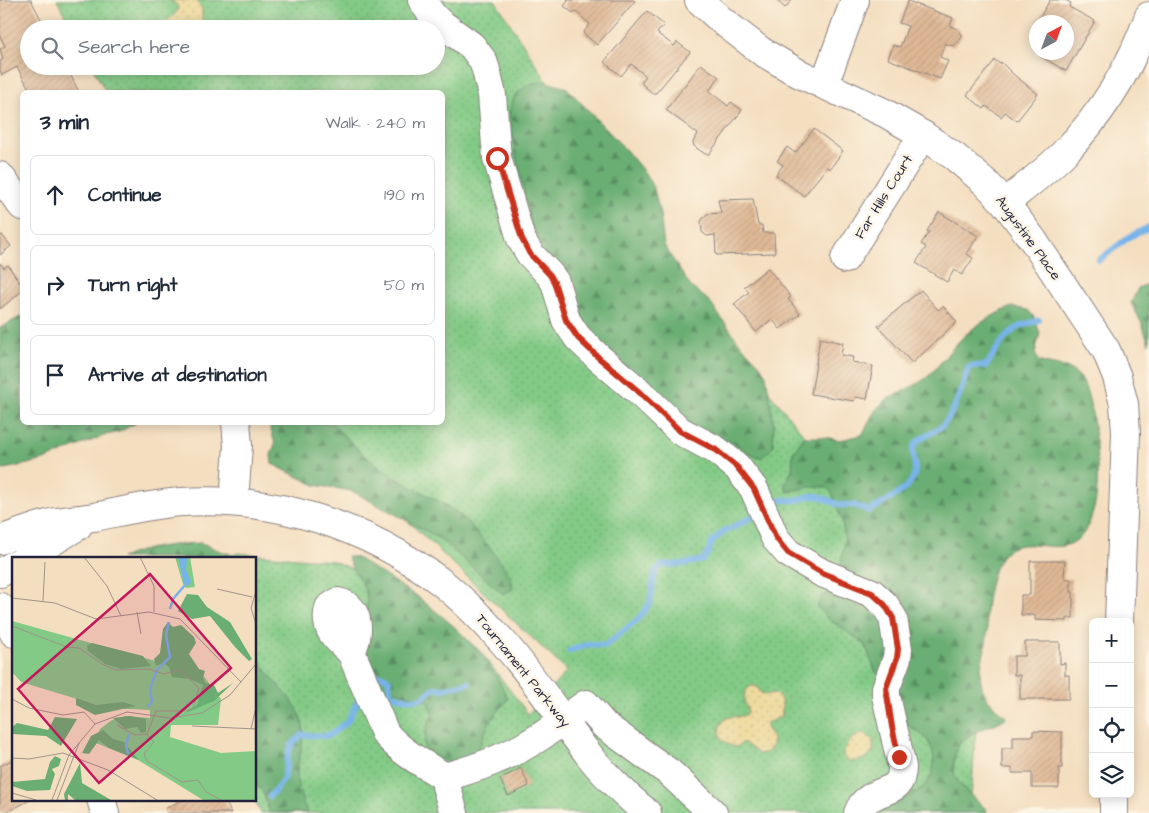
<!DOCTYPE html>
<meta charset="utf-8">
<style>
:root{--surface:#fff;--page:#f2f2f3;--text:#1f2937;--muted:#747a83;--line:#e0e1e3}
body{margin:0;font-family:"Architects Daughter",sans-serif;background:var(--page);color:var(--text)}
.controls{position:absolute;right:15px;bottom:15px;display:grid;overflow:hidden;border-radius:8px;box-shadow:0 2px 12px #0003}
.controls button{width:45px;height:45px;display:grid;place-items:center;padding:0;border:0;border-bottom:1px solid var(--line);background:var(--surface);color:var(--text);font:25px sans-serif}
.compass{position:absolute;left:1029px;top:15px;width:45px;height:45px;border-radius:50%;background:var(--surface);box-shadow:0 2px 12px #0003;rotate:41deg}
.stop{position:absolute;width:15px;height:15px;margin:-11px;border:4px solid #c8321e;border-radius:50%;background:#fff}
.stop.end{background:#c8321e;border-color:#fff;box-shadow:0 1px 5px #0008}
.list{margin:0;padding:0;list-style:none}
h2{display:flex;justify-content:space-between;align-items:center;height:65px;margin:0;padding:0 20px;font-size:21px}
h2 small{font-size:16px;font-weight:400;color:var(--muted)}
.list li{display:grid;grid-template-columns:32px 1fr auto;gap:15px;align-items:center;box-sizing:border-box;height:80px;margin:0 10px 10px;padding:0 10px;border:1px solid var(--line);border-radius:8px}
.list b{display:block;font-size:19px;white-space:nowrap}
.list em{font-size:16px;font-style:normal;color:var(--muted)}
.icon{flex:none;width:28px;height:28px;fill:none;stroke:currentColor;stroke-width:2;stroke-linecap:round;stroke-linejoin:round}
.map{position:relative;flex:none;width:1149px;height:813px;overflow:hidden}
.search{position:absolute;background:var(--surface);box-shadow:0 2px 12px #0003;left:20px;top:20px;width:425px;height:55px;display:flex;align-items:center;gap:12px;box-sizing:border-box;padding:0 18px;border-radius:28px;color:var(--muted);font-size:19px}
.panel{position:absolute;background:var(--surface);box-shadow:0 2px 12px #0003;left:20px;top:90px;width:425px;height:335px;border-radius:8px}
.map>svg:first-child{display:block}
.grass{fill:url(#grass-dots);stroke:#527660}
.forest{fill:url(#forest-firs);stroke:#466857}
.sand{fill:url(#sand-dots);stroke:#887e6c}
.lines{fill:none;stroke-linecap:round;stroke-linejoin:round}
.stream{stroke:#76b3e9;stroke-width:6}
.building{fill:url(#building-hatch)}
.minor-casing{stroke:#8b807e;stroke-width:30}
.minor{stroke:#fff;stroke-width:28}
.route{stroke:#c8321e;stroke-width:6}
.labels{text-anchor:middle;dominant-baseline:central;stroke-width:5;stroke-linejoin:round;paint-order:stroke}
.street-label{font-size:14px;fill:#22223b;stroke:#fcf5e5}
.inset-river{fill:none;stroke:#76b3e9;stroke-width:2.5}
.inset-road{fill:none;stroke:#a0938b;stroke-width:1}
.view{fill:#c2185b;fill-opacity:0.15;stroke:#c2185b;stroke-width:2.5}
.inset-edge{fill:none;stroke:#22223b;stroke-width:2.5}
</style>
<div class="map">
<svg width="1149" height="813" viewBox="0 0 1149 813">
<defs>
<pattern id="grass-dots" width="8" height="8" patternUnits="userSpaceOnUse" patternTransform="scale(1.25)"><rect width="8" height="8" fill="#83ca86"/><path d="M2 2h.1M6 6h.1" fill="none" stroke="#71ad75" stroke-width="1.8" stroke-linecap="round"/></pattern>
<pattern id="forest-firs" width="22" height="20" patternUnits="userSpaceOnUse" patternTransform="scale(1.25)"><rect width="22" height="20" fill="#6aae73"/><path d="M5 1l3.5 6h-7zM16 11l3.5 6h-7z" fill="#578d60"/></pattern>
<pattern id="sand-dots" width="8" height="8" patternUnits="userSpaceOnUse" patternTransform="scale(1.25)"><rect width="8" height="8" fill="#eeda9e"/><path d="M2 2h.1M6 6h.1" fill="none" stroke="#ccbb89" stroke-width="1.8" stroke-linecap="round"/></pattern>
<pattern id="building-hatch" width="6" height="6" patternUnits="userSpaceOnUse" patternTransform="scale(1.25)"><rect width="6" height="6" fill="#e0b996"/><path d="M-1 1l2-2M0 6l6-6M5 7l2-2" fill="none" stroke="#c09f82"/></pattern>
</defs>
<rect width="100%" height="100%" fill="#fcf5e5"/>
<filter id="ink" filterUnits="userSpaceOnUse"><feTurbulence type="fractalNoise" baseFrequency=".02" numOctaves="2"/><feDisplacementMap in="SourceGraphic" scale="10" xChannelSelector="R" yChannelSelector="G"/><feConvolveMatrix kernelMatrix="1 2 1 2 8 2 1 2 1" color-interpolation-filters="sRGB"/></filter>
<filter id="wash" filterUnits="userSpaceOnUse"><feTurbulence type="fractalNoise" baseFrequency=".0096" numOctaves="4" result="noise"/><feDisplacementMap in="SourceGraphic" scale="20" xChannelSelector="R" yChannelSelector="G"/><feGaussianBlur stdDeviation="1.12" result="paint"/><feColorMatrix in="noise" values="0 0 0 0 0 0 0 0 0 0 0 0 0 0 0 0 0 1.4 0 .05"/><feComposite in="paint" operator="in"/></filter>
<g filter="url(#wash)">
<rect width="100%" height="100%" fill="#f4dec0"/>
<path class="grass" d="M57,0h438l159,249 186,231 137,235 -7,98h-709l-7,-14 1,-241h-26l8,-5 96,8 83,34 65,57 47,62 39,-43 -205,-193 -36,-55 116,-1v-330h-336l-14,-26h344v-37h-364z"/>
<g class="forest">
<path d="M543,81l24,7 58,61 20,24 9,16 6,25 4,31 13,21 14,21 17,13 34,46 16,16 8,13 8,49 -1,23 -11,11 -13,-5 -13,-9 -23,-10 -29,-12 -87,-80 -14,-23 -17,-41 -25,-28 -9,-20 -18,-85 -5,-33 6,-17 12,-10z"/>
<path d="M1149,283v61l-7,-20 -11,-21 7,-15z"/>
<path d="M1012,307l16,3 5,5 7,18 -5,20 3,8c13,5 32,4 42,16 15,19 20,97 16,122 -2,12 -8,33 -18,40 -21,18 -50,-4 -72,12 -13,10 -20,48 -20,64 0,6 2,12 1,19 0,14 -9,34 -6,48 2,16 15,26 26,35 -13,10 -33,12 -45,24 -7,7 -11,27 -6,37 6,10 21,23 30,31l1,4h-108c14,-11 31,-15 44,-26 13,-11 14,-34 4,-47 -7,-8 -16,-13 -25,-18l-5,-33 -22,-18 -10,-27 -38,-26 -10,-12 5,-10 10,-4 7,-20 6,-30 -3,-21 -10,-28 -6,-6h-17l-22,5 -2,-8 7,-14 1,-17 11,-16h19l17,3 22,-5c5,-9 9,-19 15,-27 13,-15 34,-18 49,-30 13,-11 22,-26 34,-38 15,-15 32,-25 52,-33z"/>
<path d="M22,316v106l114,1 -17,9 -13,3 -65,26 -41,9v-142z"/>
<path d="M269,423h62l34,33 28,21 51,27 19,13 29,33 19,27 2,12 -10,5 -64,-56 -76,-41 -11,-6 -37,-6 -43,-21 -1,-9 4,-11z"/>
<path d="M201,543c7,2 11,5 17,7 7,3 14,3 20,8h-117c25,-11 53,-14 80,-15z"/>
<path d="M347,556l10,2c58,37 123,75 151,141l-19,24 -14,34c-23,5 -34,9 -51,-9l2,-19 7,-16 -6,-12 -51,-16 -17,-25c2,-17 12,-53 6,-69 -4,-13 -14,-22 -18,-35z"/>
<path d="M255,647c7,29 36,44 46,71 7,18 -4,39 -4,58 0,12 6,25 10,37h-37l-8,-23 -7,-6z"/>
</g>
<g class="sand">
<path d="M170,0h26l6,9v15l4,5h-39l-1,-7 10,-9 2,-4 -1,-4z"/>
<path d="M751,686h5l5,7 3,2 11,-2c8,6 8,14 6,24l-15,6v4l7,12c-1,10 -4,15 -14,15l-14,-11h-3l-5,4c-6,-1 -10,-3 -14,-7 -7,-8 -3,-20 7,-23 4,-1 9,0 12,-1 5,-1 4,-1 6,-5 -5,-9 -6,-19 3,-25z"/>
<path d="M864,733l9,7v11c-6,8 -16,12 -26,9l-4,-4c2,-12 9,-20 21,-23z"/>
</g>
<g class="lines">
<g class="stream">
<path d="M1099,260l30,-23 20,-10"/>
<path d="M768,506l5,-4 8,-2h17l11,-4h9l22,9h14l15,6c14,-8 44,-22 46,-39 1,-11 -6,-22 2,-30 7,-7 19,-10 26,-17 11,-11 21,-42 25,-57l4,-2h14c9,-13 16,-29 31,-38 6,-4 15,-5 22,-8"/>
<path d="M569,651l19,-7 17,2 33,-27 12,-16 5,-32 8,-6 21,-1 19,-4 6,-9 2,-8 14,-13 5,-1 29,-16"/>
<path d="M367,675l16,1 6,4c0,14 3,17 16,18 6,1 12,3 17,0 5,-3 8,-8 13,-10l8,1 26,-6"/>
<path d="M270,796c5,-6 12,-12 14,-19 6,-20 -1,-27 18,-42l26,1 19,-14 14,-27"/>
</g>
</g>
<g id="blocks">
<g class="building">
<path d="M0,0h31l15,29h-17v37h37l13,26h-48l-14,-25 -15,8 -2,-5v-9l3,-2 -3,-10 5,-3 -5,-10z"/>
<path d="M567,0h66l2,1 -38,44 -14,-12 7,-9 -15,-13 -2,2 -9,-7 4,-5z"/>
<path d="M776,0h16l-7,8z"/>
<path d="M1050,0h15l6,3 -2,4 26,14 -29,50 -26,-15 2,-4h24v-30h-29z"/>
<path d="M908,1l45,17 -3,8 8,3 4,6 -3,6 -7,5 -7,-3 -5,14 8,4 -8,18 -52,-20 5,-14 7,2 8,-21 -9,-3z"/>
<path d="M647,11l17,14 -7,8 17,13 3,-4 13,10 -34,41h-4l-10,-9v-3l4,-5 -15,-12 -10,12 -17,-14z"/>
<path d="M995,60l5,4 1,-2 12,12 25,20 -21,27 -12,-9 -4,5 -15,-11 -2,3 -17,-14z"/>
<path d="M701,64l18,13 -10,14 19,15 3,-4 11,8 -33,44h-4l-11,-8 -1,-4 5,-8 -32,-24z"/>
<path d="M814,129l29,22 -13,18 -3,-2 -23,29 -28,-21 7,-10 -6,-4 10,-14 8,6z"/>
<path d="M753,199l5,26h4l1,8h11l1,20 -59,2 -1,-20 -8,1 -5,-4 -1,-11 6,-7 14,-1 -3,-13z"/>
<path d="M939,212l39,24 -11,18 6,4 -11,17 -8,-5 -7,12 -31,-19 10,-16 -5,-3 8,-12 -2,-1z"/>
<path d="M2,235l9,11 -11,9v-19z"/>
<path d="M0,263l4,5 4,-3 14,21v5l-22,18z"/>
<path d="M768,268l23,29 -3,2 12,15 -20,15 -8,-10 -16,13 -22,-28 15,-12 -5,-5z"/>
<path d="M921,290l17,20 5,-4 14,16 -45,41 -34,-37z"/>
<path d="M820,338l23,5 -2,12 12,2 -1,5 21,4 -6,33 -12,-2 -1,4 -43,-7z"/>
<path d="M1030,561h35l-1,18h7v13h2v26h-6v3l-32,-1v-5h-14v-20h9z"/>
<path d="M1025,642h35v22l5,-1v12h4v24h-49v-24h-6v-19h11z"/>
<path d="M1033,731l29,1v36h-3v20h-27v-15h-20v-5h-10v-20h11v-12h20z"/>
<path d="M14,759v40h18l-27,14h-5v-47z"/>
<path d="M521,768l8,18 -21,10 -8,-17z"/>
<path d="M183,799h41l7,14h-64l-2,-4z"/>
</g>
</g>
</g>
<g filter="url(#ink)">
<use href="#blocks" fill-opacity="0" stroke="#8b807e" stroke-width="1"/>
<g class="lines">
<g class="minor-casing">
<g id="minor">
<path d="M422,0l10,15 7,7 33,24 11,15 3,9 6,25 5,63 24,81 9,15 20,21 5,7 11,38 5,8 7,10 21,20 38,32 43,41 36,19 21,17 17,22 21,49 13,15 34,20 50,20 13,12 8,13 5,31 -1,9 -11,30v8l16,71c0,27 -19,20 -35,33 -4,3 -7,8 -9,13"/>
<path d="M699,0l22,20 40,31 37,22 87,40 38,22 32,22 31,26 19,20 28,37 73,110 11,27 7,27 2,29 -7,189"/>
<path d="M824,85l31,-85"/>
<path d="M0,176l22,30"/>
<path d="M1005,203c20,-16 41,-32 59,-50 38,-39 67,-86 85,-137"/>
<path d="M845,259l78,-124"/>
<path d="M234,502l4,-56 -2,-24"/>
<path d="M0,540c18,-6 37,-14 56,-18 12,-2 25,-3 38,-5 30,-6 58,-13 88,-15 92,-6 185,24 259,80 22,17 42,38 61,59 32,36 58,77 87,114 17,22 38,41 58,58"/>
<path d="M25,558l53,-32"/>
<path d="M0,573l14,-8"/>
<path d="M0,607l14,26"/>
<path d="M351,652c-14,-12 -28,-23 -22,-44l9,-6c23,4 22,33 13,50l34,81c16,19 38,31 60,44 32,-9 61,-19 90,-37 18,-11 34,-24 51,-36l18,21 66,48 43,40"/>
<path d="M445,777l1,9 8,27"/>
<path d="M1114,794v19"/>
<path d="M101,799l4,14"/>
</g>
</g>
<use href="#minor" class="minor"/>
</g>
</g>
<g class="lines" filter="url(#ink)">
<path class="route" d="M497,158l25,81 8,15 20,21 4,7 12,38 12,18 21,20 38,32 43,41 36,19 21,17 17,22 22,49 12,15 34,20 50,20 13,12 8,13 5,31 -1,9 -11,30 6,39 7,30"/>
</g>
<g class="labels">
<g class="street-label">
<text transform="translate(884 197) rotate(-58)">Far Hills Court</text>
<text transform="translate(1028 238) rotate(54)">Augustine Place</text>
<text transform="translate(523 671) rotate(51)">Tournament Parkway</text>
</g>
</g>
<g transform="translate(12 557)">
<rect width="244" height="244" fill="#f4dec0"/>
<path d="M163,0h15l5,30 -9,1 -3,-4zM0,64l190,53 19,25 -3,26h-47l-1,12 51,16 35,-2v49h-53l-65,-40 -42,-17 4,-14 12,-9 13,-4 25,2v-8l-43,-2 -86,-26 -9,-10z" fill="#83ca86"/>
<path d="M175,37l11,1 9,12 23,15 22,37 -3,2 -14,-14 -25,-31 -18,3 -14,-8zM156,65l5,5 8,-2 13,12 2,6 -7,11 10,15 6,2 -2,7 2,5 9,2 4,8 15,-10 -19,18 -31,13 14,-9 6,-20 -13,-6 -18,-2 -3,-10 -6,-4 -7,3 -2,-7 6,-6 3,-24zM80,86l51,13 8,10 -30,3 -16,-5 -17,-13 -1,-5zM64,141l21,7 26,-3 13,4 -41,9 -19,-10zM118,159l16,3v13l-5,1 -4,-6 -12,2 -12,-11zM43,160l22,2 -16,27 -15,-10 -34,-2v-7l5,-4 31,7zM91,173l10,9 11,3 15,18 -30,-12 -10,-8 -10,14 -7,-1 9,-17zM43,199l6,3 -2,7 -7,3 3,5 -5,16 -23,1 -15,-5v-4l33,-3 5,-17zM68,206l2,20 29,17h-36l-7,-6v6h-3l-1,-6z" fill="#6aae73"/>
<path d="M166,0h9l-1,13 5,12 -3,4 -4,-2z" fill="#76b3e9"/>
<path class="inset-river" d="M158,52l3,-10 12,-14M136,150l4,-6 -2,-12 7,-19 13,-13 -4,-22 3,-13M116,197l-2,-9 3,-11"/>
<path class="inset-road" d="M72,0l23,29 14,30M128,0l14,29v26M205,32l35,8M244,34l-5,17 5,16M0,41l43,5 41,16 53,-7 31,7 61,63M31,44l2,-39M125,55l4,22M0,69l55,21 12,1 23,16 14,6 33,-1 15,5 16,-4 19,18 -6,20 -8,3h-29l-9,23 -12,1 -18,-10 6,4M0,142l17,9 34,7 21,-3 11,12M180,169l64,3M239,172l5,-22M135,177l7,8 -10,12 3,7 35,21 16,-2 8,12 15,8M0,201l17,1 34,-6 45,17 49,30M0,236l24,7M40,243l17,-45 26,-31 32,-12 43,6 32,-5 28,-18 26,-31M45,243l22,-57"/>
<path class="view" d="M138,17l81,94 -132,115 -81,-94z"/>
<rect width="244" height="244" class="inset-edge"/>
</g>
</svg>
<div class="controls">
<button>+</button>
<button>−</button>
<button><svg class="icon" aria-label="locate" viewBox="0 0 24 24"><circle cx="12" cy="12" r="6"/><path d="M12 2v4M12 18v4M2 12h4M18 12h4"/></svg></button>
<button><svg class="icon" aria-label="layers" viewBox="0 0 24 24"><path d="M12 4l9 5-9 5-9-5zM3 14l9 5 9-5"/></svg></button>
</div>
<svg class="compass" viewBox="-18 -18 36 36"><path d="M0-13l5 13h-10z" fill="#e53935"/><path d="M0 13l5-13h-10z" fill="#747a83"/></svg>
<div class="stop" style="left:497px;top:158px"></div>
<div class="stop end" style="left:899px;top:757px"></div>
<div class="search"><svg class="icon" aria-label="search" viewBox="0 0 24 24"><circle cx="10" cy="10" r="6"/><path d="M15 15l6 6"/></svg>Search here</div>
<section class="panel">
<h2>3 min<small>Walk · 240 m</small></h2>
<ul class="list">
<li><svg class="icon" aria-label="ahead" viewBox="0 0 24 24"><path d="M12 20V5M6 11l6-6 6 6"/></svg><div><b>Continue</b></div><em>190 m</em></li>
<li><svg class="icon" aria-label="right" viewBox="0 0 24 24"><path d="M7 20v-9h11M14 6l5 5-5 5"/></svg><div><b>Turn right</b></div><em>50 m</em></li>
<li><svg class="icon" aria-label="arrive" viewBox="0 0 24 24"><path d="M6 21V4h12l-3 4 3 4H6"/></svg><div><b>Arrive at destination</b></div></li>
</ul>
</section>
</div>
